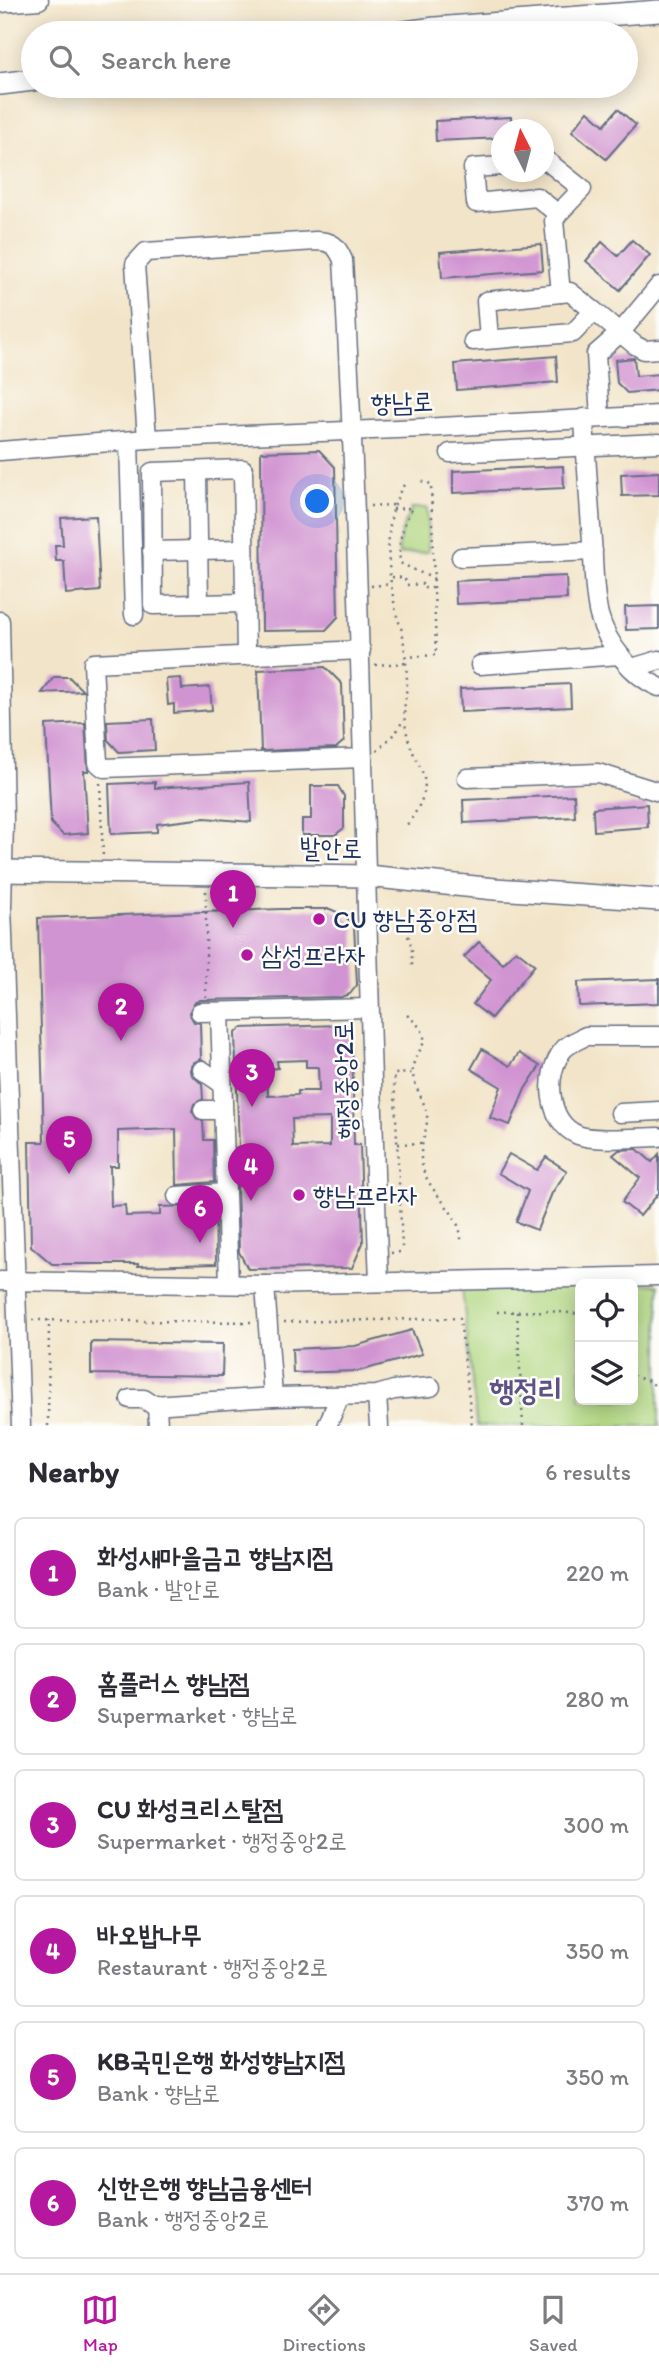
<!DOCTYPE html>
<meta charset="utf-8">
<style>
:root{--surface:#fff;--page:#f7f7f7;--text:#2b2b33;--muted:#7c7c81;--line:#e1e1e2;--accent:#b5179e}
body{margin:0;font-family:Itim,"Poor Story",sans-serif;background:var(--page);color:var(--text)}
.controls{position:absolute;right:21px;bottom:21px;display:grid;overflow:hidden;border-radius:10px;box-shadow:0 4px 18px #0003}
.controls button{width:63px;height:63px;display:grid;place-items:center;padding:0;border:0;border-bottom:2px solid var(--line);background:var(--surface);color:var(--text);font:35px sans-serif}
.compass{position:absolute;left:491px;top:119px;width:63px;height:63px;border-radius:50%;background:var(--surface);box-shadow:0 4px 18px #0003;rotate:354deg}
.you{position:absolute;left:318px;top:502px;width:24px;height:24px;margin:-18px;border:5px solid #fff;border-radius:50%;background:#1a73e8;box-shadow:0 0 0 10px #1a73e833}
.badge{display:grid;place-items:center;width:46px;height:46px;border-radius:50%;background:var(--accent);color:#fff;font-size:23px;font-weight:700}
.pin{position:absolute;translate:-50% -58px;filter:drop-shadow(0 2px 4px #0008)}
.pin::after{content:'';position:absolute;top:37px;width:24px;height:21px;background:inherit;clip-path:polygon(0 0,100% 0,50% 100%)}
.list{margin:0;padding:0;list-style:none}
h2{display:flex;justify-content:space-between;align-items:center;height:91px;margin:0;padding:0 28px;font-size:30px}
h2 small{font-size:23px;font-weight:400;color:var(--muted)}
.list li{display:grid;grid-template-columns:46px 1fr auto;gap:21px;align-items:center;box-sizing:border-box;height:112px;margin:0 14px 14px;padding:0 14px;border:2px solid var(--line);border-radius:10px}
.list b{display:block;font-size:26px;white-space:nowrap}
.list p{margin:0;font-size:23px;white-space:nowrap;color:var(--muted)}
.list em{font-size:23px;font-style:normal;color:var(--muted)}
.icon{flex:none;width:38px;height:38px;fill:none;stroke:currentColor;stroke-width:2;stroke-linecap:round;stroke-linejoin:round}
.map{position:relative;flex:none;width:659px;height:1426px;overflow:hidden}
.search{position:absolute;background:var(--surface);box-shadow:0 4px 18px #0003;left:21px;right:21px;top:21px;height:77px;display:flex;align-items:center;gap:18px;box-sizing:border-box;padding:0 24px;border-radius:38px;color:var(--muted);font-size:26px}
.sheet{height:847px;background:var(--surface)}
nav{display:flex;justify-content:space-around;align-items:center;box-sizing:border-box;height:98px;border-top:2px solid var(--line);background:var(--surface);font-size:19px;color:var(--muted)}
nav a{display:grid;justify-items:center;gap:4px}
nav .on{color:var(--accent)}
.map>svg:first-child{display:block}
.green{fill:#b1d782;stroke:#668370;stroke-width:2;fill-rule:evenodd}
.building{fill:#d194d2;fill-rule:evenodd}
.lines{fill:none;stroke-linecap:round;stroke-linejoin:round}
.minor-casing{stroke:#666e83;stroke-width:21}
.major-casing{stroke:#666e83;stroke-width:24}
.path{stroke:#666e83;stroke-width:2.5;stroke-dasharray:2 5;stroke-linecap:butt}
.minor{stroke:#fff;stroke-width:18}
.major{stroke:#fff;stroke-width:21}
.poi-dot{fill:#b5179e;stroke:#fdfcf7;stroke-width:2.5}
.labels{text-anchor:middle;dominant-baseline:central;stroke-width:5;stroke-linejoin:round;paint-order:stroke}
.street-label{font-size:26px;fill:#1b2f5e;stroke:#fdfcf7}
.poi-label{font-size:26px;fill:#1b2f5e;stroke:#fdfcf7;text-anchor:start}
.quarter-label{font-size:30px;font-weight:bold;fill:#5b5287;stroke:#fdfcf7}
</style>
<div class="map">
<svg width="659" height="1426" viewBox="0 0 659 1426">
<rect width="100%" height="100%" fill="#fdfcf7"/>
<filter id="ink" filterUnits="userSpaceOnUse"><feTurbulence type="fractalNoise" baseFrequency=".0143" numOctaves="2"/><feDisplacementMap in="SourceGraphic" scale="14" xChannelSelector="R" yChannelSelector="G"/><feConvolveMatrix kernelMatrix="1 2 1 2 8 2 1 2 1" color-interpolation-filters="sRGB"/></filter>
<filter id="wash" filterUnits="userSpaceOnUse"><feTurbulence type="fractalNoise" baseFrequency=".00686" numOctaves="4" result="noise"/><feDisplacementMap in="SourceGraphic" scale="28" xChannelSelector="R" yChannelSelector="G"/><feGaussianBlur stdDeviation="1.57" result="paint"/><feColorMatrix in="noise" values="0 0 0 0 0 0 0 0 0 0 0 0 0 0 0 0 0 1.4 0 .05"/><feComposite in="paint" operator="in"/></filter>
<g filter="url(#wash)">
<rect width="100%" height="100%" fill="#f2e4c8"/>
<g class="green">
<path d="M412,508h15l1,44 -29,2c-2,-18 6,-31 13,-46z"/>
<path d="M564,1277l95,8v141h-182l-16,-146zM580,1284h53v116h-53z"/>
</g>
<g id="blocks">
<g class="building">
<path d="M618,109l18,16 -30,34 -34,-28 16,-20 16,14z"/>
<path d="M511,117l1,13h-11v8l-65,3 -1,-20z"/>
<path d="M632,240l18,15 -30,35 -34,-29 16,-19 16,14z"/>
<path d="M541,244l2,26 -101,8 -2,-26z"/>
<path d="M556,356l2,26 -101,8 -2,-26z"/>
<path d="M634,358l2,18 23,-2v16l-32,3 -10,-10 -2,-23z"/>
<path d="M319,450l16,17 3,150 -12,13 -64,1 -1,-179z"/>
<path d="M563,466l1,22 -111,5v-22z"/>
<path d="M659,472v23l-37,1 -1,-22z"/>
<path d="M96,516l4,75 -34,3 -2,-33h-8l-1,-16h8l-2,-27z"/>
<path d="M566,576l1,23 -111,5 -1,-23z"/>
<path d="M659,606v23l-33,1 -1,-23z"/>
<path d="M325,667l17,17 2,57 -8,7 -75,3 -3,-81z"/>
<path d="M54,677h15l14,14 -41,2z"/>
<path d="M181,678l1,11 28,-2 2,23 -38,3v-9l-6,1 -2,-26z"/>
<path d="M570,684l1,23 -110,5 -1,-23z"/>
<path d="M153,719l2,31 -36,2 -11,-12 -1,-19z"/>
<path d="M85,723l3,48h-4l4,62 -25,2 -12,-12 -5,-98z"/>
<path d="M155,782v6l94,-6 2,40 -46,-4 -48,6v8l-46,2 -2,-50z"/>
<path d="M311,786h27l6,10v32l-9,7h-33v-16h9z"/>
<path d="M574,795l1,22 -111,6 -1,-23z"/>
<path d="M647,804l1,23 -54,4 -1,-23z"/>
<path d="M281,909h49l14,6 10,10 3,60 -7,9 -9,3 -141,3 -6,3 -5,10 5,9 6,1 1,36 -8,4 -2,7 1,5 10,9 1,15 -9,5 -2,7 5,8 6,2 1,19h9l1,42 -37,3 -1,-56 -58,2v35h-8l1,40 14,-1 1,11 34,-1v-8l55,-2 1,59 -78,2v-2h-86l-21,-18 -2,-104h15l-6,-224z"/>
<path d="M479,942l24,22 13,-14 19,15 -44,53 -18,-14 18,-24 -27,-23z"/>
<path d="M659,979v24l-80,3 -1,-24z"/>
<path d="M341,1025l11,12 2,108h6l3,98 -11,25 -104,1 -9,-17 -3,-104h3l-4,-114 6,-6zM306,1060v7h12l1,24h-21v4l-30,1 -1,-27 11,-1 -1,-7zM330,1118v28l-37,1 -1,-28z"/>
<path d="M482,1049l28,17 9,-13 21,13 -15,23 -15,36 -20,-7 11,-31 -30,-18z"/>
<path d="M637,1149l15,13 7,-8v39l-19,23 -18,-14 18,-24 -27,-23 6,-5z"/>
<path d="M509,1154l28,16 9,-13 21,14 -15,22 -15,37 -21,-8 12,-31 -30,-18z"/>
<path d="M412,1330l10,24 -63,17 -66,2 -1,-24 63,-3z"/>
<path d="M91,1342l132,2 -1,32 -131,-2z"/>
</g>
</g>
</g>
<g filter="url(#ink)">
<use href="#blocks" fill-opacity="0" stroke="#666e83" stroke-width="2"/>
<g class="lines">
<g class="minor-casing">
<g id="minor">
<path d="M0,3l39,-3"/>
<path d="M544,161h3l35,28 -24,25 -4,7 7,72"/>
<path d="M502,166l-29,2 3,35 61,-6 21,17"/>
<path d="M489,339l-3,-38 84,-9 24,19"/>
<path d="M473,341l100,-8 21,-22 41,34 9,5 15,-1"/>
<path d="M600,417l-4,-63 24,-21 39,-47"/>
<path d="M584,418c2,41 5,82 8,123 2,24 1,50 7,74 8,29 33,61 60,72"/>
<path d="M147,439l-12,-175 11,-12 170,-11c16,0 21,5 27,19 20,340 22,681 36,1021"/>
<path d="M129,441l5,174"/>
<path d="M0,451l147,-12 275,-11 237,-13"/>
<path d="M450,453l209,-10"/>
<path d="M197,471l2,133"/>
<path d="M152,551l92,-2"/>
<path d="M461,557l132,-6"/>
<path d="M245,603l-92,2 -1,-133 91,-3c1,62 2,124 3,187"/>
<path d="M0,621l4,198 -2,88 19,519"/>
<path d="M361,650l-268,13 5,100 6,5 259,-10"/>
<path d="M480,665l140,-10"/>
<path d="M632,668l27,-8"/>
<path d="M467,778l131,-5 61,19"/>
<path d="M200,1012l169,-4"/>
<path d="M220,1012l9,272"/>
<path d="M659,1036h-73c-8,4 -17,7 -23,14 -19,24 -16,72 15,85 17,7 61,2 81,2"/>
<path d="M202,1070l20,14"/>
<path d="M203,1110h20"/>
<path d="M620,1113l39,-2"/>
<path d="M177,1196l49,-3"/>
<path d="M0,1281l265,4 394,-9"/>
<path d="M377,1395l2,31"/>
<path d="M273,1397l104,-2 17,-5 37,-3"/>
<path d="M130,1399h14l9,6 120,-8 -8,-112"/>
<path d="M157,1404l1,22"/>
<path d="M327,1426l13,-30"/>
</g>
</g>
<g class="major-casing">
<g id="major">
<path d="M397,33l38,-5 224,-17"/>
<path d="M0,84l33,-4"/>
<path d="M0,871l367,5 128,13 164,11"/>
</g>
</g>
<g class="path">
<path d="M404,485c-23,34 -16,92 -7,131 2,7 5,13 6,20 2,16 4,33 4,48 -1,13 -4,26 -2,38 6,52 40,50 2,103"/>
<path d="M370,506l25,-1"/>
<path d="M393,509l19,-1c-10,21 -14,31 -12,55l34,16"/>
<path d="M392,577l13,1 1,7 16,-1v4h12"/>
<path d="M371,586l21,-2"/>
<path d="M405,657l31,-2 -5,-171 -10,-3"/>
<path d="M375,665l30,-2"/>
<path d="M377,751l19,-19 8,-13"/>
<path d="M100,783l3,74"/>
<path d="M206,891v106"/>
<path d="M408,936l4,11v21"/>
<path d="M407,1015c37,30 2,32 6,60 2,14 12,26 14,41 1,14 -7,28 -6,42 2,35 42,52 40,85"/>
<path d="M398,1144l24,-1"/>
<path d="M391,1253l9,-1 2,-5 -8,-173 19,-1"/>
<path d="M497,1312l52,-1 31,3"/>
<path d="M517,1312l6,114"/>
<path d="M32,1320l221,2"/>
<path d="M284,1322l176,-4 12,108"/>
<path d="M633,1376l16,5 10,8"/>
<path d="M48,1426l1,-106"/>
</g>
<use href="#minor" class="minor"/>
<use href="#major" class="major"/>
</g>
</g>
<g class="poi-dot">
<circle cx="319" cy="919" r="7"/>
<circle cx="247" cy="955" r="7"/>
<circle cx="299" cy="1195" r="7"/>
</g>
<g class="labels">
<g class="street-label">
<text transform="translate(402 402) rotate(-2)">향남로</text>
<text transform="translate(331 848) rotate(1)">발안로</text>
<text transform="translate(345 1080) rotate(-92)">행정중앙2로</text>
</g>
<g class="poi-label">
<text x="333" y="919">CU 향남중앙점</text>
<text x="261" y="955">삼성프라자</text>
<text x="313" y="1195">향남프라자</text>
</g>
<g class="quarter-label">
<text x="526" y="1389">행정리</text>
</g>
</g>
</svg>
<div class="controls">
<button><svg class="icon" aria-label="locate" viewBox="0 0 24 24"><circle cx="12" cy="12" r="6"/><path d="M12 2v4M12 18v4M2 12h4M18 12h4"/></svg></button>
<button><svg class="icon" aria-label="layers" viewBox="0 0 24 24"><path d="M12 4l9 5-9 5-9-5zM3 14l9 5 9-5"/></svg></button>
</div>
<svg class="compass" viewBox="-18 -18 36 36"><path d="M0-13l5 13h-10z" fill="#e53935"/><path d="M0 13l5-13h-10z" fill="#7c7c81"/></svg>
<div class="you"></div>
<div class="pin badge" style="left:233px;top:928px">1</div>
<div class="pin badge" style="left:121px;top:1041px">2</div>
<div class="pin badge" style="left:252px;top:1107px">3</div>
<div class="pin badge" style="left:251px;top:1201px">4</div>
<div class="pin badge" style="left:69px;top:1174px">5</div>
<div class="pin badge" style="left:200px;top:1243px">6</div>
<div class="search"><svg class="icon" aria-label="search" viewBox="0 0 24 24"><circle cx="10" cy="10" r="6"/><path d="M15 15l6 6"/></svg>Search here</div>
</div>
<section class="sheet">
<h2>Nearby<small>6 results</small></h2>
<ul class="list">
<li><span class="badge">1</span><div><b>화성새마을금고 향남지점</b><p>Bank · 발안로</p></div><em>220 m</em></li>
<li><span class="badge">2</span><div><b>홈플러스 향남점</b><p>Supermarket · 향남로</p></div><em>280 m</em></li>
<li><span class="badge">3</span><div><b>CU 화성크리스탈점</b><p>Supermarket · 행정중앙2로</p></div><em>300 m</em></li>
<li><span class="badge">4</span><div><b>바오밥나무</b><p>Restaurant · 행정중앙2로</p></div><em>350 m</em></li>
<li><span class="badge">5</span><div><b>KB국민은행 화성향남지점</b><p>Bank · 향남로</p></div><em>350 m</em></li>
<li><span class="badge">6</span><div><b>신한은행 향남금융센터</b><p>Bank · 행정중앙2로</p></div><em>370 m</em></li>
</ul>
</section>
<nav>
<a class="on"><svg class="icon" aria-label="map" viewBox="0 0 24 24"><path d="M3 6l6-2 6 2 6-2v14l-6 2-6-2-6 2zM9 4v14M15 6v14"/></svg>Map</a>
<a><svg class="icon" aria-label="directions" viewBox="0 0 24 24"><path d="M12 3l9 9-9 9-9-9zM9 14v-3h6M13 9l2 2-2 2"/></svg>Directions</a>
<a><svg class="icon" aria-label="saved" viewBox="0 0 24 24"><path d="M7 4h10v16l-5-4-5 4z"/></svg>Saved</a>
</nav>
